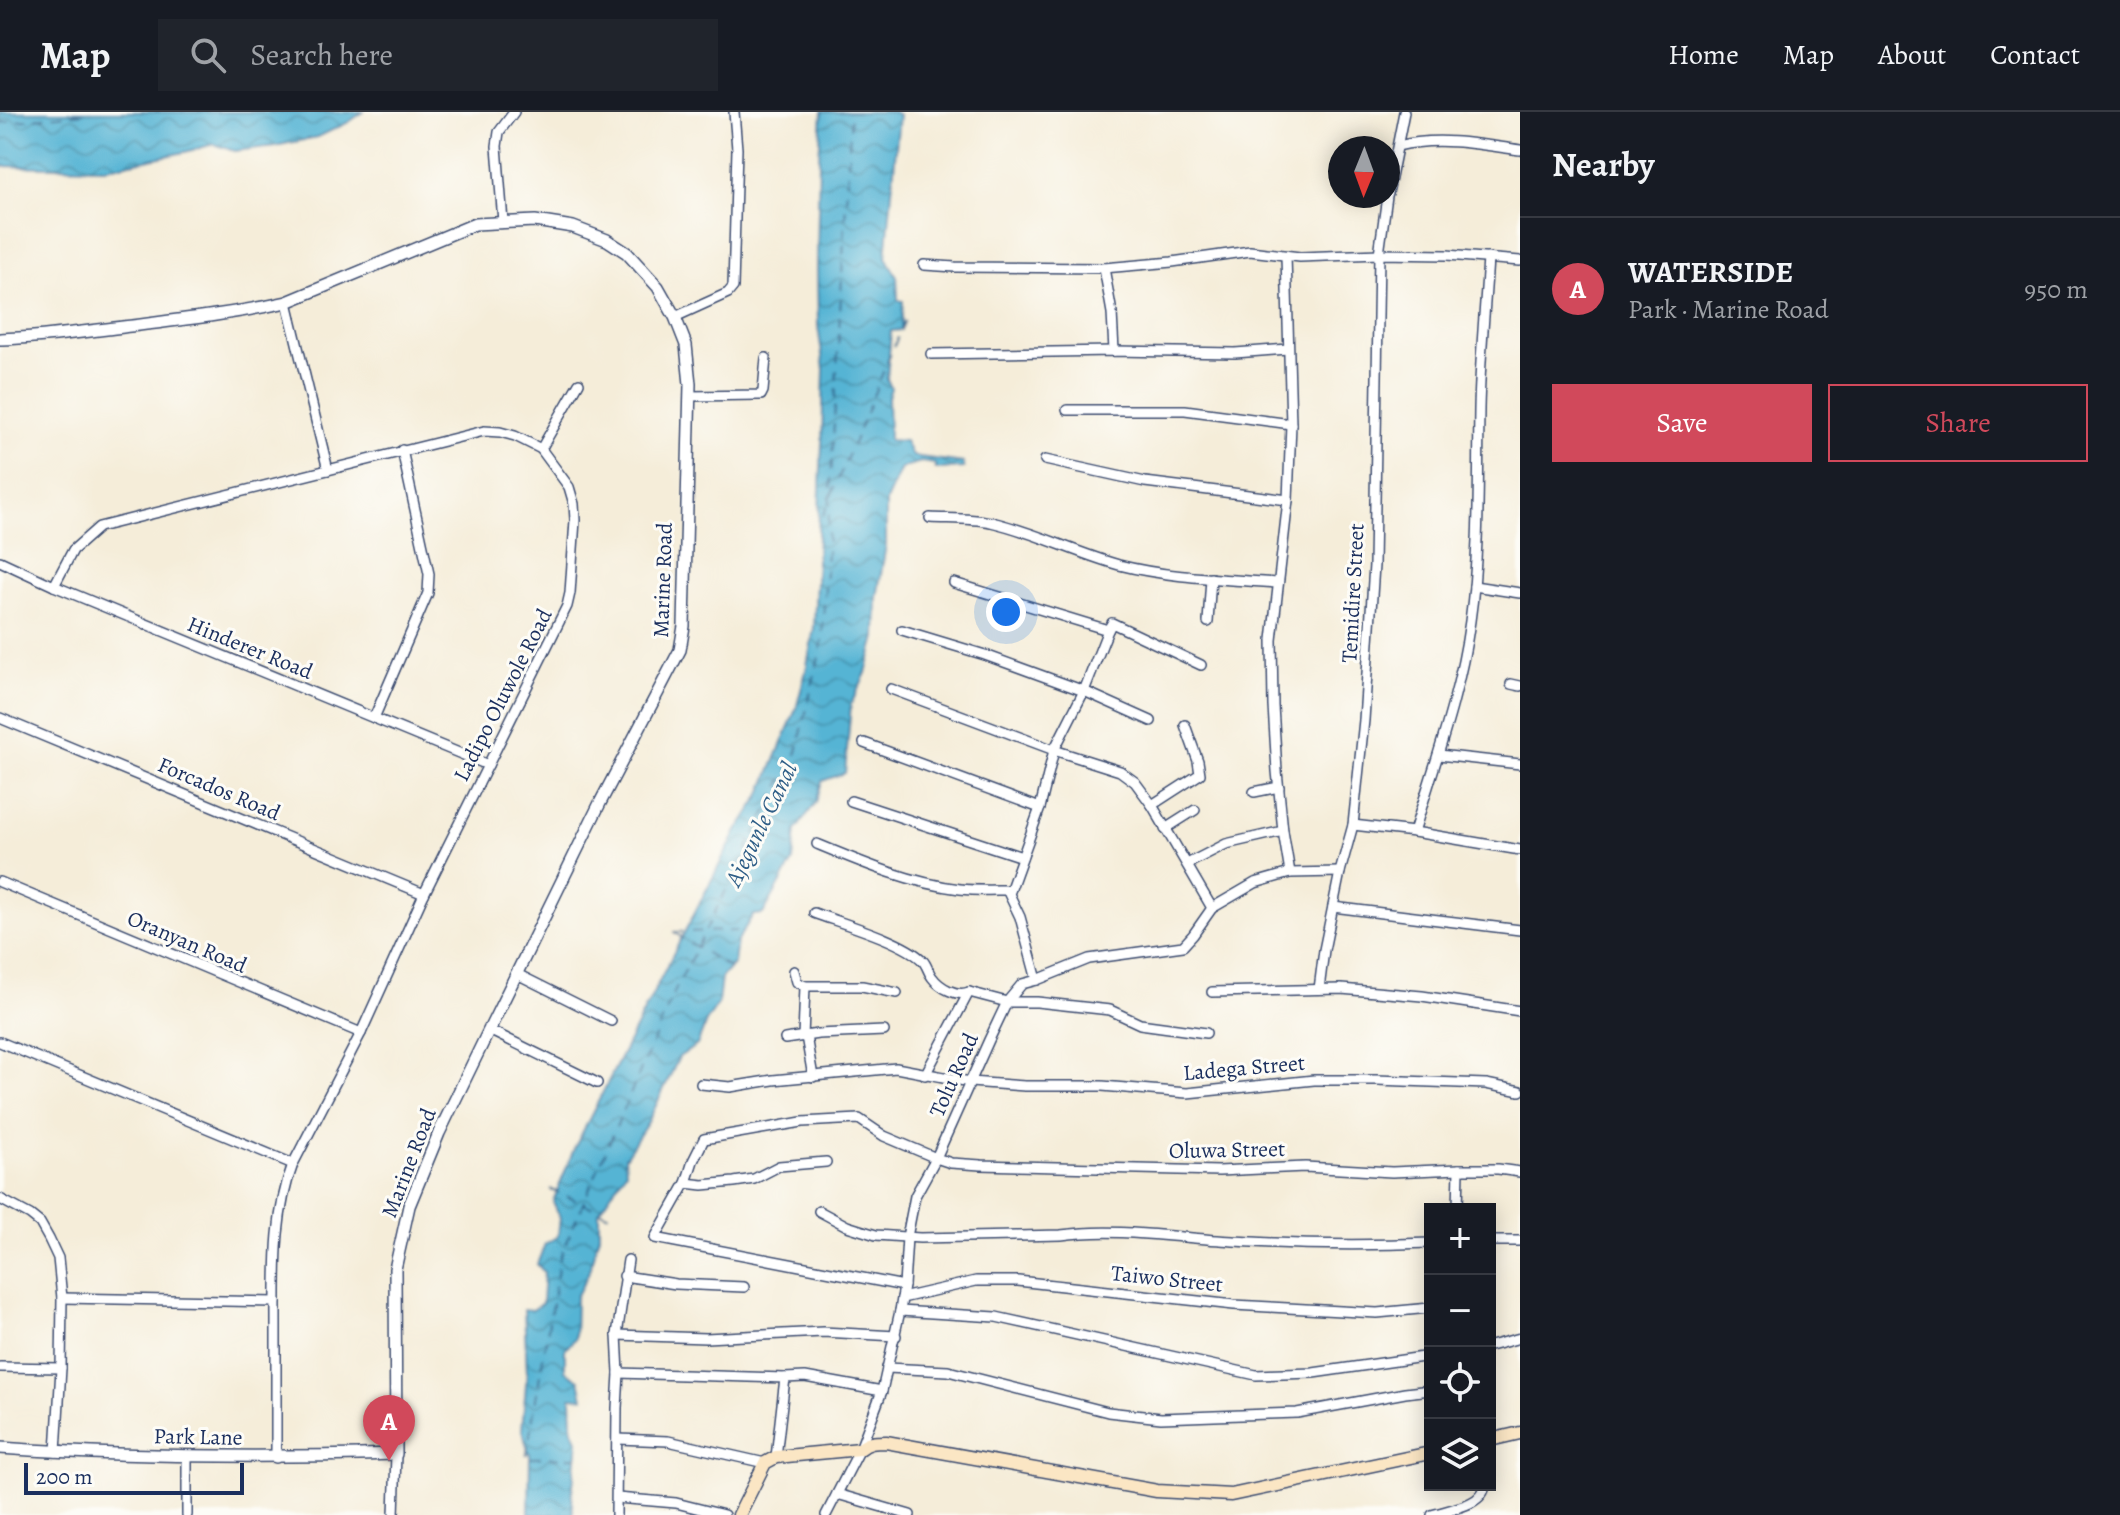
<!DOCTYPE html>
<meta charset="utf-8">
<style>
:root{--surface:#171b24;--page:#20242c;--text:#f1f3f6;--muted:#9ea1a6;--line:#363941;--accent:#d1495b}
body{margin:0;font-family:Alegreya,serif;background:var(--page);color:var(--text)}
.controls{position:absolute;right:24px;bottom:24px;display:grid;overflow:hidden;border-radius:0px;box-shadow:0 4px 20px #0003}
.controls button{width:72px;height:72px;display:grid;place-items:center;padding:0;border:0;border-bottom:2px solid var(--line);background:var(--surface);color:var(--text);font:40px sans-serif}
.compass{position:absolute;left:1328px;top:24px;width:72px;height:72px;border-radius:50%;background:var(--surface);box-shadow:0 4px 20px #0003;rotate:181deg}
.scale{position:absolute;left:24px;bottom:20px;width:220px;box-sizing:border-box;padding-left:8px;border:4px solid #1b2f5e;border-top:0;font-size:22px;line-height:28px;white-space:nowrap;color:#1b2f5e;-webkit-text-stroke:6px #fdfcf7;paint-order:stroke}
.you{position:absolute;left:1006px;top:500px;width:28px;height:28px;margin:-20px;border:6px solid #fff;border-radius:50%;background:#1a73e8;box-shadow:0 0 0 12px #1a73e833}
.badge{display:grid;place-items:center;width:52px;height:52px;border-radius:50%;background:var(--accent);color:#fff;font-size:26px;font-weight:700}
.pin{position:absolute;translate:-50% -66px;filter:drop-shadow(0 2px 4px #0008)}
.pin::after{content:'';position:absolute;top:42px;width:28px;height:24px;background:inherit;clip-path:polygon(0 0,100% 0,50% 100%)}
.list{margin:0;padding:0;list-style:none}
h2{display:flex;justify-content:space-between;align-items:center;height:104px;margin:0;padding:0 32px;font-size:34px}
h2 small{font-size:26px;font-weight:400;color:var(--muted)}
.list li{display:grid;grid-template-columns:52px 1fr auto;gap:24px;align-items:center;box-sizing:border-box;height:144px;padding:0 32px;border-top:2px solid var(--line)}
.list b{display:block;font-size:30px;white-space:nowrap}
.list p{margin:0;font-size:26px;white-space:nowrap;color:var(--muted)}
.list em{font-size:26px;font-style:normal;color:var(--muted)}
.actions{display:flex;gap:16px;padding:24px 32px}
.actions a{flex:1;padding:18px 0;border:2px solid var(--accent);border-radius:0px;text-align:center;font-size:28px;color:var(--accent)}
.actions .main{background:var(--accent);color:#fff}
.icon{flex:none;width:44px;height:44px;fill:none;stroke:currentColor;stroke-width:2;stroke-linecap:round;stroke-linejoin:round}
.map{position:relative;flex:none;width:1520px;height:1403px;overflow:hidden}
header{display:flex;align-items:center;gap:48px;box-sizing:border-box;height:112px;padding:0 40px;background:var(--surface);border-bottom:2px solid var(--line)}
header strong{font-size:38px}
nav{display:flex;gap:44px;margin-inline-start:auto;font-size:28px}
.search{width:560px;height:72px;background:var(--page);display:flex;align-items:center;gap:20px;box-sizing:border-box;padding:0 28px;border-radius:0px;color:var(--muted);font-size:30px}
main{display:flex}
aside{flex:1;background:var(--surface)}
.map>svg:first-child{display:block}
.water{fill:url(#water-waves);stroke:#387299;stroke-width:2}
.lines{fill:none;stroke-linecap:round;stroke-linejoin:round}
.ferry{stroke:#2f5e87;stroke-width:2;stroke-dasharray:10 8;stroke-linecap:butt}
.minor-casing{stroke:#3c4c70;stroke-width:12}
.tertiary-casing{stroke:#3c4c70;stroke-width:14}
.secondary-casing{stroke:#3c4c70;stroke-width:15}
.minor{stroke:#fff;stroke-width:9}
.tertiary{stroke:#fff;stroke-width:11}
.secondary{stroke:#fbe6c4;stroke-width:12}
.labels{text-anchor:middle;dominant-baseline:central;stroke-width:6;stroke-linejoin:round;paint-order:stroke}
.street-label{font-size:22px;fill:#1b2f5e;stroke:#fdfcf7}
.water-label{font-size:24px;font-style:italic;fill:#2f5e87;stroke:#fdfcf7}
</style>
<header>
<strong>Map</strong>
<div class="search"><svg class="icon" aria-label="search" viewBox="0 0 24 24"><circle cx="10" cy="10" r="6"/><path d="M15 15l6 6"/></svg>Search here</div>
<nav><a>Home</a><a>Map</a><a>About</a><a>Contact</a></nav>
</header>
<main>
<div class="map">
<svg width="1520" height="1403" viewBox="0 0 1520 1403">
<defs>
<pattern id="water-waves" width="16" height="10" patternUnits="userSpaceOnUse" patternTransform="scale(2)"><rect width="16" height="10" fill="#55b4d4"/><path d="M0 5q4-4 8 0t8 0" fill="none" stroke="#4693af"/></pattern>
</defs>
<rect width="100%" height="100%" fill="#fdfcf7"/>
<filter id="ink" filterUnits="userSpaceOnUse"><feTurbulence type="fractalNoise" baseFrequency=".0125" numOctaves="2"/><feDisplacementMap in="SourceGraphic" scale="16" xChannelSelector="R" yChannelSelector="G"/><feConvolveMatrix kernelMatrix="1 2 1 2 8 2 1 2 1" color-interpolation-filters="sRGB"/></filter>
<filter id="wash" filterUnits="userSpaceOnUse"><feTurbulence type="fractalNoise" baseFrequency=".006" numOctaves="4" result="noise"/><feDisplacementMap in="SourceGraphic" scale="32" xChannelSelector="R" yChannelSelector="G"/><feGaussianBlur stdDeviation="1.8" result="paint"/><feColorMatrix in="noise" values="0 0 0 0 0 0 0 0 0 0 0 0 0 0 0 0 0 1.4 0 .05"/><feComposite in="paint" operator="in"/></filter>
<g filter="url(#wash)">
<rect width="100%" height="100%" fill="#f5edd9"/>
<g class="water">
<path d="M0,0h363l-14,10 -31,15 -43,9 -40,5 -21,-7 -29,8 -79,16 -106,-2z"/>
<path d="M822,0h71l6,3 -13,142 11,20 1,23 5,1 -2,29 -10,1 -4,48 4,9 -3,9 1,43 16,1 7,15 51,7 1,5 -29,1v-5l-14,-2 -20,6 -15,33v44l-9,52 -1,40 -10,36 -15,31 -6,69 -23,8 -6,21 -20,28 -3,31 -30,53 -10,1 -16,26 -3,22 -13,15 -3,26 -12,18 -9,23 -18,12 -31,65 -23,35 1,14 -27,41v23l-11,39 -12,23 -1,41 -10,12v21l14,9 4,18 -12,-1 1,32 6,13 -6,52 1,21h-44l1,-60 -8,-25 5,-57 -3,-64 9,1 9,-7 2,-31 -7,-8 8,-20 13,-8 2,-18 -7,-16 21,-53 95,-187 68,-131 23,-35 36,-87 10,-38 8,-43 8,-185 2,-74 -6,-43 -1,-61 2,-107z"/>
</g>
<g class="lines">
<g class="ferry">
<path d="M0,11l91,-11"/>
<path d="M831,384l74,-176"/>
<path d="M823,404l6,-14"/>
<path d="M673,820l70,-1"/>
<path d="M675,821l56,36"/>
<path d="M550,1077l64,28"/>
<path d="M577,1345l-51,1 34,-201 117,-271 120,-234 25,-109 29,-531"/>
</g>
</g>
</g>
<g filter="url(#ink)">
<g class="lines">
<g class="minor-casing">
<g id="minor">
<path d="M1398,34c39,-10 82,-2 122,4"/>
<path d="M1388,81l16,-81"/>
<path d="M503,110l-6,-76 2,-14 15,-20"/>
<path d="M1286,144l5,168 -3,76 -16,140 1,66 4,65 6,60 7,42"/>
<path d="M924,153l31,2 149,1 68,-6 78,-11 50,6 79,-3 68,1 73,6"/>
<path d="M1104,156l8,45 2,38"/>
<path d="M287,190l41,168"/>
<path d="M675,205l53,-24 5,-6 4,-138 -3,-37"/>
<path d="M931,242l183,-3 121,2 53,-4"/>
<path d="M690,284l71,-1 2,-4 3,-33"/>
<path d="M1067,298h118l106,14"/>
<path d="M541,337l38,-66"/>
<path d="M1045,348l100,22 143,18"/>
<path d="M930,406c21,1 41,0 61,4 44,10 85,31 128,43 51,13 105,14 158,18"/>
<path d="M0,449l54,25 434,179"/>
<path d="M954,471l154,47 4,-7 89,42"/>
<path d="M54,474l19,-36 26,-23 385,-96 16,1 15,4 26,13 28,38 5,17 1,16 -5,73 -3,13 -143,288 -63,139 -68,131c-19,50 -17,105 -17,158 0,45 0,91 0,136"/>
<path d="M1474,474l46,7"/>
<path d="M1208,510l3,-44"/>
<path d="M902,518l83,25 99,36 67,30"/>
<path d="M1511,572l9,2"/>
<path d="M891,577l163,61 66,21 15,11 17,23 60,103"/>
<path d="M0,606l424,176"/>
<path d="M374,606l54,-125 1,-19 -27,-124"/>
<path d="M864,631l176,65"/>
<path d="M1439,643l81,9"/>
<path d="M1254,680l25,-5"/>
<path d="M851,689l171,56"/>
<path d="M1152,693l48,-31 -2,-13 -13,-36"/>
<path d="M1353,713l61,7 106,18"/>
<path d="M1165,717l30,-19"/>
<path d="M1414,720c21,-70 46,-138 56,-211 10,-70 8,-141 9,-212 1,-50 6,-101 9,-151"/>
<path d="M817,732c46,19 93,39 143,45 17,2 34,1 50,1"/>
<path d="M1187,752l39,-20 57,-13"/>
<path d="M0,770l361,151"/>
<path d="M1333,795l187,23"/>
<path d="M814,801c27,10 90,28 109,48 4,4 5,11 9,16 8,11 25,20 37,15l38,10h30l73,8 30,14 66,9"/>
<path d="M794,859l3,11 8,4 -2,51"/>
<path d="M517,862l94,47"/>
<path d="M1037,868l-17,-63 -11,-23 31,-86 14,-58 30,-59 24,-61"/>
<path d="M805,874h57l35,7"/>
<path d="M1319,877l5,-39 16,-78 13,-47 11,-105 10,-155 5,-311 8,-58"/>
<path d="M1212,880l129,-3 81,7 98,15"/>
<path d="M489,918l108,53"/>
<path d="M806,924l7,41"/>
<path d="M785,927l33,-5 66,-3"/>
<path d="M0,930l293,122"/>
<path d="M925,963l44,-83"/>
<path d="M701,972l29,3 43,-7 123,-12 74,14 55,4h77l85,7 127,-13h62l110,4 34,7"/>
<path d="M686,1071l17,2 31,-3 20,-3 25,-13 47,-4"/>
<path d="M0,1087l30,16 10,8 9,16 9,19 4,40 -1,70 -5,84"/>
<path d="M1458,1097l1,-40"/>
<path d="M819,1099l28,15 29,9 44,3 141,-3c57,-8 114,3 172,6 65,4 131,5 197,2"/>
<path d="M1490,1129h30"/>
<path d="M624,1164l52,8 68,3"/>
<path d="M904,1174l-249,-48 31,-55 7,-22 11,-22 98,-17 57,-3 25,17 52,22 15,5 30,2 238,6 86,-4 87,5 67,-3h39l22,3"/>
<path d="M62,1186l214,4"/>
<path d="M902,1186l74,-17h42l216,24 143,8 53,-5"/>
<path d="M900,1199l96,6 260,58 57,-2 117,-17"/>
<path d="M617,1223l89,3 117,-6 73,4"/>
<path d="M1490,1234l30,-8"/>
<path d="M0,1255l61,1"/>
<path d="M887,1256l61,3 160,41 53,6 136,-5 108,-20 25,-3"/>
<path d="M619,1261l166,5 20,-1 77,14"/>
<path d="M618,1327l50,2 97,22"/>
<path d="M776,1345l9,-79"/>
<path d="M837,1382l73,21"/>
<path d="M617,1386l59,5 48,12"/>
<path d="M187,1403v-58"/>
<path d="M394,1403l2,-61"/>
<path d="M616,1403l1,-107 2,-35 -2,-38 11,-75"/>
<path d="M826,1403l34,-66 22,-58 18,-80 4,-25 3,-49 8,-41 21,-38 53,-118 18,-38 15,-18 15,-4 52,-21 94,-13 10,-11 19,-27 43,-25 35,-10 50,-1"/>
<path d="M1432,1403c17,-6 51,-9 53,-30"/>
</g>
</g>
<g class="tertiary-casing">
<path id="tertiary" d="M0,227c41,-1 82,-7 123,-12 55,-7 110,-13 164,-25l188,-78 60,-3 38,6 34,13 20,13 31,34 17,30 11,28 4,39 -6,242 -4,24 -80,153 -111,227 -50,103 -30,73 -14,63 1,185c-133,4 -264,3 -396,-6"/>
</g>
<g class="secondary-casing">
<g id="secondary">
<path d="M1490,1328l30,-7"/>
<path d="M739,1403l26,-52 11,-6 84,-8c8,-7 15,-7 26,-7l271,49 74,4 199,-42"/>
</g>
</g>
<use href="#minor" class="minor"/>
<use href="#tertiary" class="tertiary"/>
<use href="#secondary" class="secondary"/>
</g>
</g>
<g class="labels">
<g class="street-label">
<text transform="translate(663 468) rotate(-88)">Marine Road</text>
<text transform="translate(1353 481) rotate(-87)">Temidire Street</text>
<text transform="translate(250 536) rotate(22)">Hinderer Road</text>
<text transform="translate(503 583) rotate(-63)">Ladipo Oluwole Road</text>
<text transform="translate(219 677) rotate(23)">Forcados Road</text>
<text transform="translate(187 830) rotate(23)">Oranyan Road</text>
<text transform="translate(1244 956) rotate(-5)">Ladega Street</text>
<text transform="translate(954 963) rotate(-66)">Tolu Road</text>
<text transform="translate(1227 1038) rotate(-1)">Oluwa Street</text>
<text transform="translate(409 1051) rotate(-69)">Marine Road</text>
<text transform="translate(1167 1167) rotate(6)">Taiwo Street</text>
<text transform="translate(198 1325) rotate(1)">Park Lane</text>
</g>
<g class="water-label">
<text transform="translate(761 712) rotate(-64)">Ajegunle Canal</text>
</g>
</g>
</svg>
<div class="controls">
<button>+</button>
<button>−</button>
<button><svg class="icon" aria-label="locate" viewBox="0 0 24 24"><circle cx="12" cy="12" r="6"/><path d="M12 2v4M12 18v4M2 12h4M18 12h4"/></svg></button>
<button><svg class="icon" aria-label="layers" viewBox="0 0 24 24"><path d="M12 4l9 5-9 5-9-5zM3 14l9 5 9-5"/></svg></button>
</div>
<svg class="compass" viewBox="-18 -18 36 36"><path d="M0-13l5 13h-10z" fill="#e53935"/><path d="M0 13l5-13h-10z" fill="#9ea1a6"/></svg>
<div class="scale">200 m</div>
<div class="you"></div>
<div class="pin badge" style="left:389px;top:1349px">A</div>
</div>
<aside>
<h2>Nearby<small></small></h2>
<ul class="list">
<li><span class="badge">A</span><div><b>WATERSIDE</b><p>Park · Marine Road</p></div><em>950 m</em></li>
</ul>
<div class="actions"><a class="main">Save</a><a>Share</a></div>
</aside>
</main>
